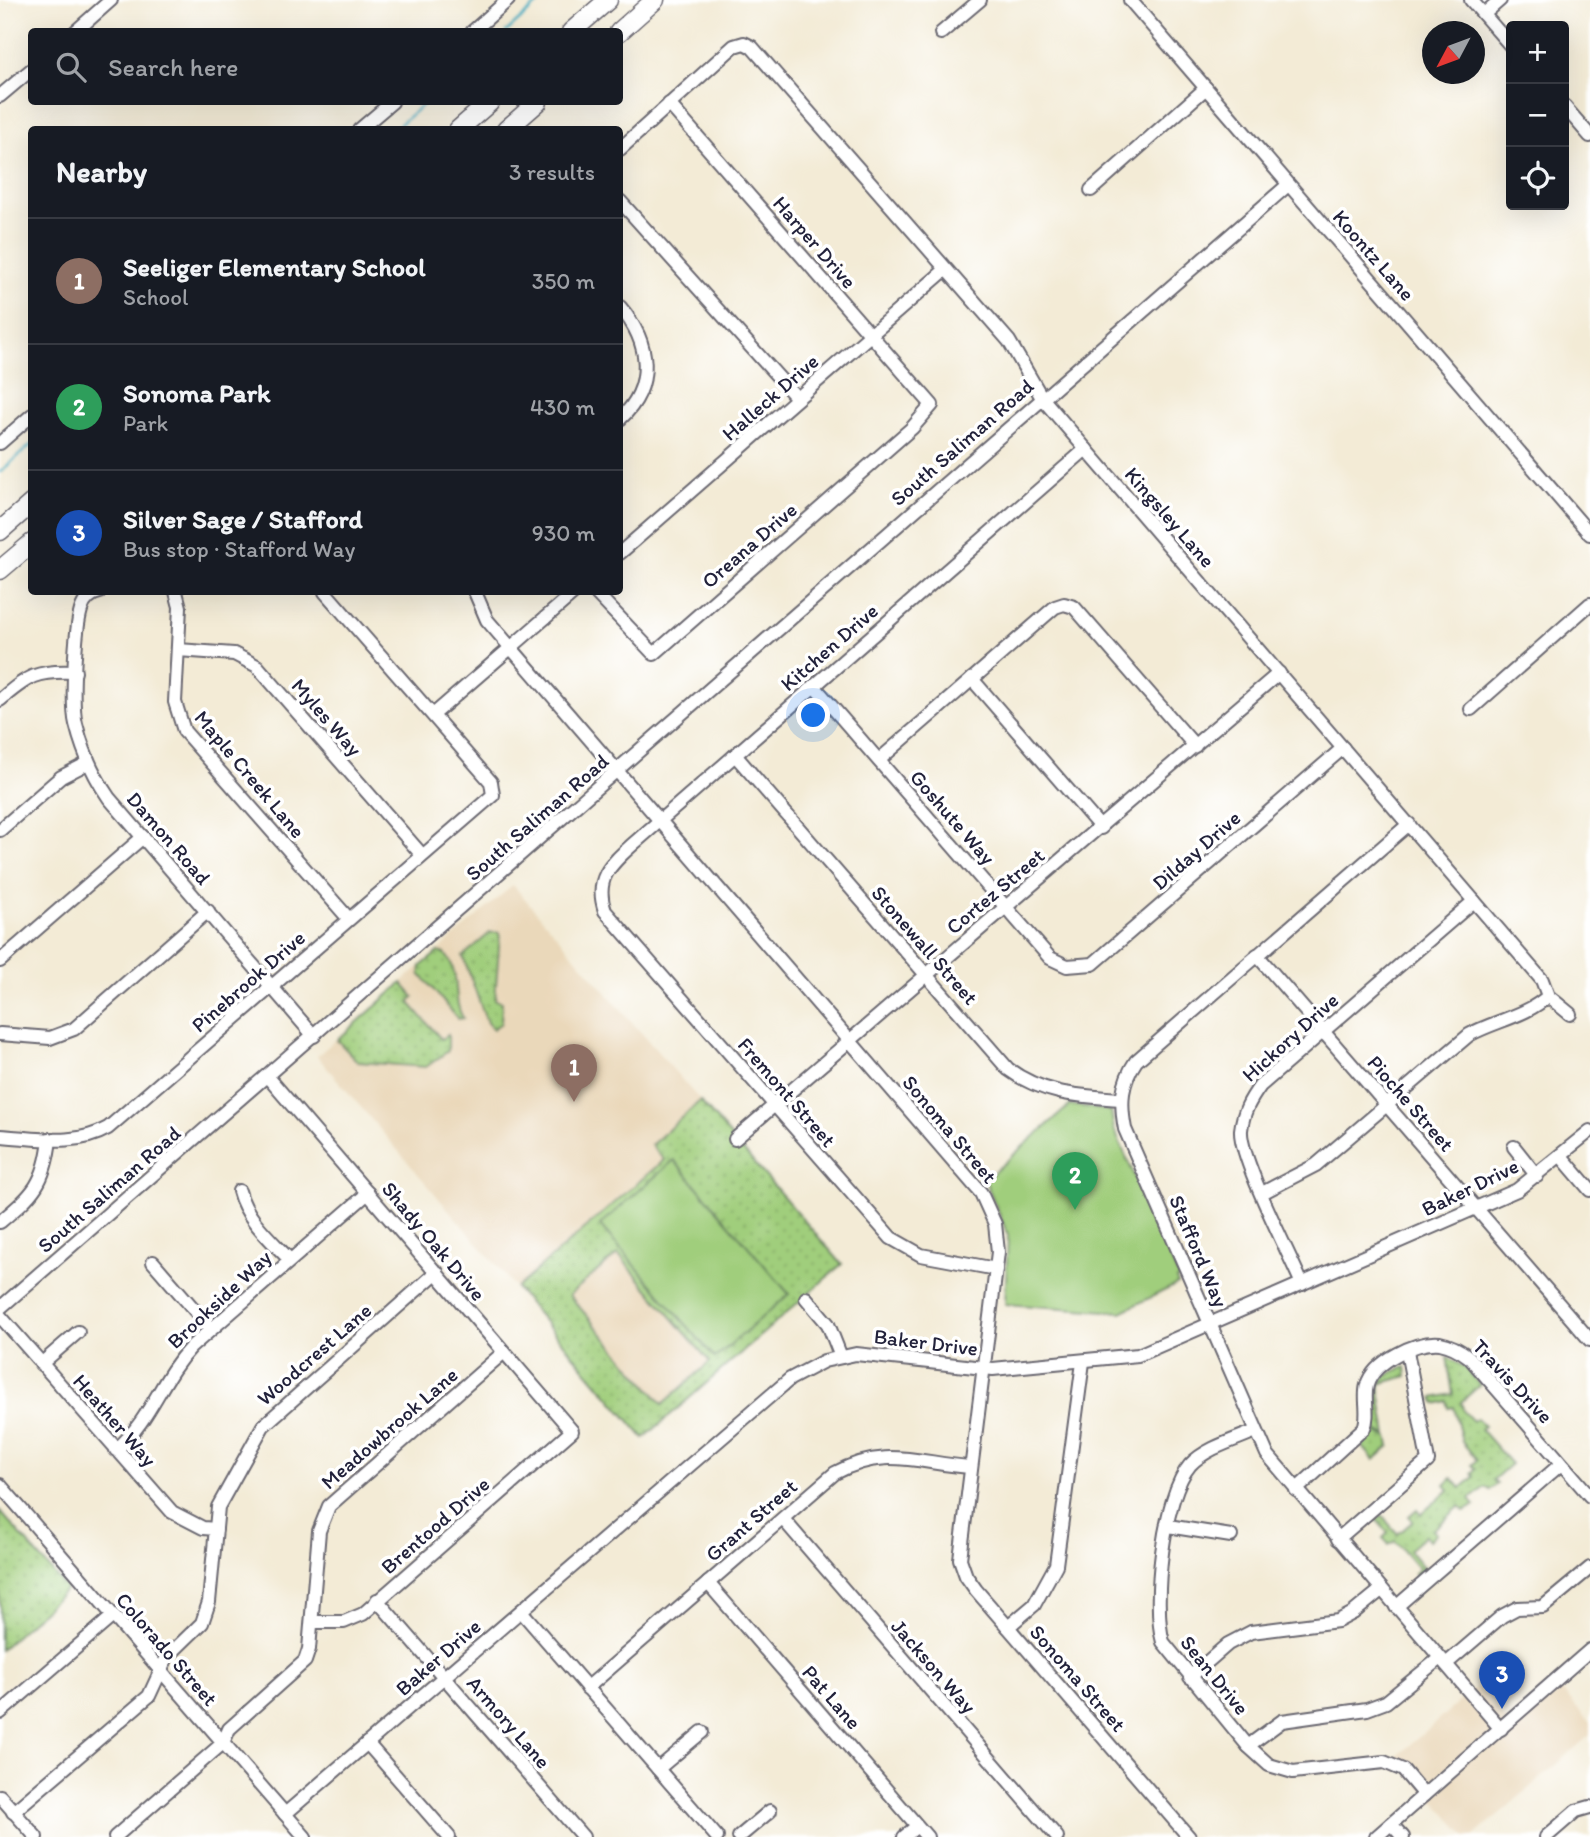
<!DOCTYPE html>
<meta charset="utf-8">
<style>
:root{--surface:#171b24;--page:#20242c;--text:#f1f3f6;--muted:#9ea1a6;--line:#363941;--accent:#1a73e8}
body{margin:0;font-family:Itim,sans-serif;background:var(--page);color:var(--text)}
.controls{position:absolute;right:21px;top:21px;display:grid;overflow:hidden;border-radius:7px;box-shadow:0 7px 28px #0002}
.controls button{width:63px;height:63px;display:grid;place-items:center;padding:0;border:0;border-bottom:2px solid var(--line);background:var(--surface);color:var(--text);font:35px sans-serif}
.compass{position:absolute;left:1422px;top:21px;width:63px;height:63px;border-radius:50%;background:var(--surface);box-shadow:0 7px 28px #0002;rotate:229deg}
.you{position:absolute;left:814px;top:716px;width:24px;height:24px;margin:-18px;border:5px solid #fff;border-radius:50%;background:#1a73e8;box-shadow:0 0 0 10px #1a73e833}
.badge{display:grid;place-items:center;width:46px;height:46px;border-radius:50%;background:var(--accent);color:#fff;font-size:23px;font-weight:700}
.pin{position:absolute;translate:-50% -58px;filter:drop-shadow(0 2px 4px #0008)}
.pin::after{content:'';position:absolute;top:37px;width:24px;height:21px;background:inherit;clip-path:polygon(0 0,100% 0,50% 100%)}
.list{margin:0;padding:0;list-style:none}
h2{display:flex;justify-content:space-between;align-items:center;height:91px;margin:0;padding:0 28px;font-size:30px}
h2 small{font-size:23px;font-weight:400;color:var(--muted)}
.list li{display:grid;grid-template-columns:46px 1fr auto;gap:21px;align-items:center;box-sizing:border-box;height:126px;padding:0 28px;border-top:2px solid var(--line)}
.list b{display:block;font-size:26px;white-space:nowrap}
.list p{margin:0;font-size:23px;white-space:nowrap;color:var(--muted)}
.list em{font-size:23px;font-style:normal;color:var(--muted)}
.icon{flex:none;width:38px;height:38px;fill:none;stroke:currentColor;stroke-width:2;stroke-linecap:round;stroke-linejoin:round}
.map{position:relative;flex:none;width:1590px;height:1837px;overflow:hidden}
.search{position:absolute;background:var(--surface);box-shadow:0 7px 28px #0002;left:28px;top:28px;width:595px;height:77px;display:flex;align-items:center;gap:18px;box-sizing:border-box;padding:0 24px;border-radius:7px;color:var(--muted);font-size:26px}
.panel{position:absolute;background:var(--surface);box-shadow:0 7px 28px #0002;left:28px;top:126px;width:595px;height:469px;border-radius:7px}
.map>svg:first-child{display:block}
.built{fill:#ead8ba}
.grass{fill:url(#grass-dots);stroke:#61785c;stroke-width:2;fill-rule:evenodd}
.park{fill:#a0ce7c;stroke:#61785c;stroke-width:2}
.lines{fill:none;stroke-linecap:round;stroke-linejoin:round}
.stream{stroke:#45afc4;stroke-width:2.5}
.minor-casing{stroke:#6b6871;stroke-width:16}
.highway-casing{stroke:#6b6871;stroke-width:21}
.minor{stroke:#fff;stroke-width:12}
.highway{stroke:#fff;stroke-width:18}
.labels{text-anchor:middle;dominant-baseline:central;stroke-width:7;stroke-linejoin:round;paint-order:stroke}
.street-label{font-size:21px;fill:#22223b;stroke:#fff}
</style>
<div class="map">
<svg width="1590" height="1837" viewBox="0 0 1590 1837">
<defs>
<pattern id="grass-dots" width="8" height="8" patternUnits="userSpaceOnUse" patternTransform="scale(1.75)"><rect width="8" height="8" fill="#a0ce7c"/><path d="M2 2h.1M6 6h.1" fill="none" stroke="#8ab16c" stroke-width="1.8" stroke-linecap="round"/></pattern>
</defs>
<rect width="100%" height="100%" fill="#fff"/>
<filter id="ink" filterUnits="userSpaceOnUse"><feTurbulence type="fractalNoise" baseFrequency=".0143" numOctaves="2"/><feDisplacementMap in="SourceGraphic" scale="14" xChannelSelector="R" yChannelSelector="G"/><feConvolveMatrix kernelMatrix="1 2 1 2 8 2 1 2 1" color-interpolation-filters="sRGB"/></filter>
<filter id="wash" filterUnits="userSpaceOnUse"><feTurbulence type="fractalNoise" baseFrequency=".00686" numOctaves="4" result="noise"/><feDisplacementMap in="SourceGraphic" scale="28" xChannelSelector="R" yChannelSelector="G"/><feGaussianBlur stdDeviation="1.57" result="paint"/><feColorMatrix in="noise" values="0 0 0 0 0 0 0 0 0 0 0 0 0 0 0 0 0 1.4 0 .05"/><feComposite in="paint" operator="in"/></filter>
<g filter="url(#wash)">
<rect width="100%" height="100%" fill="#f3ebd6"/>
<g class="built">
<path d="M513,885l329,379 -198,174 -327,-382z"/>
<path d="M1476,1687l39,44 46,-41 29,33v12l-117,102h-7l-70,-80z"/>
</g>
<g class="grass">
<path d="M500,932l-5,68 7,2 -1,21 -8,6 -6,-6 -24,-67 27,-23z"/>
<path d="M438,952l7,2c17,19 6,44 18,64l-5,1 -38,-45 1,-8z"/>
<path d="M402,983l12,14 -5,5 32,37 7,-4v16l-22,16 -68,-5 -21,-22z"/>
<path d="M700,1101l142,163 -198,174 -128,-150 148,-128 -13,-15zM618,1254l92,108 -47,42 -94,-109z"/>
<path d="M1447,1357l17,10 16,18 -19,17 3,10 9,9 4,-3 7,8 -4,3 31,35 -18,16 4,4 -7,6 -5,-3 -15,12 5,7 -11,5 -4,-5 -27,24 3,4 -7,7 -4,-5 -16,14 19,23 -8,7 -6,-7 5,-4 -24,-28 -6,4 -6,-7 5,-5 -12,-14 5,-4 17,19 15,-13 -4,-5 8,-7 4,5 28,-24 -4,-5 7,-7 9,10 13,-11 -2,-4 4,-4 -4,-4 5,-5 -15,-18 -8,-35 -5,1 -2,-7 -11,3 -3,-6 20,-4z"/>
<path d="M1406,1367l1,9 -28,8 8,51 -13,-4c13,-33 -15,-49 32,-64z"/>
<path d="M1373,1432l15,5 2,9 -16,14 -12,-14z"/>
<path d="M0,1511l67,78 -67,61z"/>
</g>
<g class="park">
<path d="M1070,1105l41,6 3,18 65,149 -3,1 2,5 -57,28 -116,-8 3,-69 -23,-55z"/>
<path d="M674,1160l115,134 -74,64 -115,-133z"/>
</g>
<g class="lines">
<g class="stream">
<path d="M506,32l36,-32"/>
<path d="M393,130l33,-28"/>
<path d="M0,472l32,-28"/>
</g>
</g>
</g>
<g filter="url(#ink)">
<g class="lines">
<g class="minor-casing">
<g id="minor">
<path d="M1130,0l460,534"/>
<path d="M1471,0l40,46"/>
<path d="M1484,14l16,-14"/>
<path d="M75,32l36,-32"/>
<path d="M472,32l36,-32"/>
<path d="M941,33l39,-33"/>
<path d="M0,96l32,-27"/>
<path d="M1564,106l26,30"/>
<path d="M359,130l33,-28"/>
<path d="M620,149l114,-103 10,-3 8,4 257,294 33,57 500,582 6,16 22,18"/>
<path d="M1091,190l115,-102"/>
<path d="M620,201l177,197"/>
<path d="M620,307c30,35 36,79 0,112"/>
<path d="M0,443l32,-28"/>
<path d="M620,553l325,-283"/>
<path d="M100,592c-9,2 -16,8 -19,18 -6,20 -10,94 -5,114 7,28 17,51 33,74l205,238"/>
<path d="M176,592l4,15 -5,95 9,29 165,188"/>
<path d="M475,592l12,28 494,573 14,31 3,28 -38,307 6,17 10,14 213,247"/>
<path d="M595,592l59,62 258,-226 20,-23 -263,-301"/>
<path d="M178,650l56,4 23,12 165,189"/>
<path d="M972,679l129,149"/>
<path d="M814,686l236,272 17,8 26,-2 250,-216"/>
<path d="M0,700c28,-24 37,-30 75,-28"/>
<path d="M1471,709l119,-105"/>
<path d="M433,715l142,-123"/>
<path d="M735,755l273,314c35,26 72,27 113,30"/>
<path d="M879,760l176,-153 9,-3 10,3 121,139"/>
<path d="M1409,824l-273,237c-15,22 -16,42 -11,68l142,325 234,275"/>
<path d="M0,830l61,-53 27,-14"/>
<path d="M1257,955l333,385"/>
<path d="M0,961l143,-124"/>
<path d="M0,1034l50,4 24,-9 134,-118"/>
<path d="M267,1076l305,355 -209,183 -19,8h-32"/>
<path d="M0,1136c37,2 75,11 108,-8l385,-333 -2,-13 -166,-190"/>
<path d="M735,1139l544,-466"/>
<path d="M1514,1147l23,29"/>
<path d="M1561,1156l29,34"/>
<path d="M239,1191c7,28 32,49 51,69"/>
<path d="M1262,1193l54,-28 153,-130c25,-14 58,-19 79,-39"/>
<path d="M0,1222c33,-28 45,-38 50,-83"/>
<path d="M153,1262l58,67"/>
<path d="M996,1269l-75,-14 -30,-17 -286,-327c-11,-32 5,-46 27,-66l454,-396"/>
<path d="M1302,1284c-13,-31 -63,-127 -61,-154 2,-18 9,-30 19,-44l214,-185"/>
<path d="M806,1298l22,26 13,33"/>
<path d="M0,1308l1288,-1123"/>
<path d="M0,1316l172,196 31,16 13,1"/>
<path d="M41,1364l37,-32"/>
<path d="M1256,1431c-21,9 -50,17 -66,34 -27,31 -38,139 -27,177l85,104 21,19 24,7 91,-10 19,8 21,25"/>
<path d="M116,1450c36,-32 44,-70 75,-103l177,-154"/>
<path d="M0,1485l305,352"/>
<path d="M1296,1490l68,-62c6,-14 -1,-29 3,-43 7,-24 49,-44 73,-42 11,2 20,7 29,14l121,139"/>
<path d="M783,1519l274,318"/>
<path d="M1168,1526l63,10"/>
<path d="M1338,1539l90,-78 -21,-110"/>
<path d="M708,1583l219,254"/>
<path d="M377,1600l206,237"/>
<path d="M1396,1607l165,-143"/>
<path d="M521,1611l196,226"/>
<path d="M1008,1627l26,-22 22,-40 27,-203"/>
<path d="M1446,1664l56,-48 15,-8 26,-1 47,-39"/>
<path d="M1190,1677l38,-33 23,-12 87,-11 15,-8 28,-23"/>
<path d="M587,1688l248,-215c50,-27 82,-10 135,-6"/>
<path d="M0,1713l113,-97"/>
<path d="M367,1743l82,94"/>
<path d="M1248,1746l34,-25 85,-12 19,-7 54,-44"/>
<path d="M658,1769l44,-37"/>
<path d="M0,1796l36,41"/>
<path d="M13,1812l136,-116 18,-39 35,-34 7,-21 9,-95 45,-81 174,-154"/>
<path d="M285,1814l505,-435 34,-18 32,-7 137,15 145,-14 379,-165 73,-59"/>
<path d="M1391,1824l12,13"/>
<path d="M115,1837l93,-81 15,-13 6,-14 76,-68 4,-12 10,-118 10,-25 175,-154"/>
<path d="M739,1837l31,-26"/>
<path d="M904,1837l13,-11"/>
<path d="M1376,1837l214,-187"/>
<path d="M1546,1837l30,-26 14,-4"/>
</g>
</g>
<g class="highway-casing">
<g id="highway">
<path d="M571,32l37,-32"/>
<path d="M619,32l36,-32"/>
<path d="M458,130l32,-28"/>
<path d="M506,130l32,-28"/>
<path d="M0,531l32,-28"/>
<path d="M0,570l32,-27"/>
</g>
</g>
<use href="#minor" class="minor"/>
<use href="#highway" class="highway"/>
</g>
</g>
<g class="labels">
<g class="street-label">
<text transform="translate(815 242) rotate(49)">Harper Drive</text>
<text transform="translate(1374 255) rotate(49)">Koontz Lane</text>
<text transform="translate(770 397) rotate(-41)">Halleck Drive</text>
<text transform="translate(962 442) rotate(-41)">South Saliman Road</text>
<text transform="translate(1170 517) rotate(49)">Kingsley Lane</text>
<text transform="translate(749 545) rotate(-41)">Oreana Drive</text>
<text transform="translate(829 647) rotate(-41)">Kitchen Drive</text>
<text transform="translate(327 717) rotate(49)">Myles Way</text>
<text transform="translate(250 774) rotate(50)">Maple Creek Lane</text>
<text transform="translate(537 817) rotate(-41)">South Saliman Road</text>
<text transform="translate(953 817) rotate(49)">Goshute Way</text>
<text transform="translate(169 838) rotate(49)">Damon Road</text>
<text transform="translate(1196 850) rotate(-41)">Dilday Drive</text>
<text transform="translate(995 891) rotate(-40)">Cortez Street</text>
<text transform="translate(925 945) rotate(49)">Stonewall Street</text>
<text transform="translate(248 981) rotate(-41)">Pinebrook Drive</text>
<text transform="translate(1290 1037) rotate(-42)">Hickory Drive</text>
<text transform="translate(787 1092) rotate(49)">Fremont Street</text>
<text transform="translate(1411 1103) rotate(49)">Pioche Street</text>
<text transform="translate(950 1129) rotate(50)">Sonoma Street</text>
<text transform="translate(1470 1187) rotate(-26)">Baker Drive</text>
<text transform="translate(109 1189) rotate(-41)">South Saliman Road</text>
<text transform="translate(434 1241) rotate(50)">Shady Oak Drive</text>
<text transform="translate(1199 1251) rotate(67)">Stafford Way</text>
<text transform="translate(219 1299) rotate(-43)">Brookside Way</text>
<text transform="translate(926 1342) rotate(7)">Baker Drive</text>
<text transform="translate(314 1354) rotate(-41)">Woodcrest Lane</text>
<text transform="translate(1513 1381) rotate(47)">Travis Drive</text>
<text transform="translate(115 1420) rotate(49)">Heather Way</text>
<text transform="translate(389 1428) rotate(-41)">Meadowbrook Lane</text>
<text transform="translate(751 1520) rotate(-41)">Grant Street</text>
<text transform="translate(435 1525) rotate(-41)">Brentood Drive</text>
<text transform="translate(167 1649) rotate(49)">Colorado Street</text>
<text transform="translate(438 1657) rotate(-41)">Baker Drive</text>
<text transform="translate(934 1666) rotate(49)">Jackson Way</text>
<text transform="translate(1215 1675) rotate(51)">Sean Drive</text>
<text transform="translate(1078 1678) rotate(49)">Sonoma Street</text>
<text transform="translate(832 1697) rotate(49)">Pat Lane</text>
<text transform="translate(509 1722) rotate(49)">Armory Lane</text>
</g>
</g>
</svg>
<div class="controls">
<button>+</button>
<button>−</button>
<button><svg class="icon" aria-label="locate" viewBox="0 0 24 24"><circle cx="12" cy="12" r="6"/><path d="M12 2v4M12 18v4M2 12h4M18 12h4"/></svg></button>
</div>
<svg class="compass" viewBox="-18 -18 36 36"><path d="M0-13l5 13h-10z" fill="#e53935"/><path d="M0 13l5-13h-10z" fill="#9ea1a6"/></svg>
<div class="you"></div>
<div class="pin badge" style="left:574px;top:1102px;background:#8d6e63">1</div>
<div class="pin badge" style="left:1075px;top:1210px;background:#2e9e5b">2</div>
<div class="pin badge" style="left:1502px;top:1709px;background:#1a4fb4">3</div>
<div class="search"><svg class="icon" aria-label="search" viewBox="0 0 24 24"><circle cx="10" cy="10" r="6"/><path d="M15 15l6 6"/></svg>Search here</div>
<section class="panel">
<h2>Nearby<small>3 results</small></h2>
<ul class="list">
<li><span class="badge" style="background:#8d6e63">1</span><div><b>Seeliger Elementary School</b><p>School</p></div><em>350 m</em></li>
<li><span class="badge" style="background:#2e9e5b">2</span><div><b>Sonoma Park</b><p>Park</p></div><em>430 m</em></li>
<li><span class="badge" style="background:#1a4fb4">3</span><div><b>Silver Sage / Stafford</b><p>Bus stop · Stafford Way</p></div><em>930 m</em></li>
</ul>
</section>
</div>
